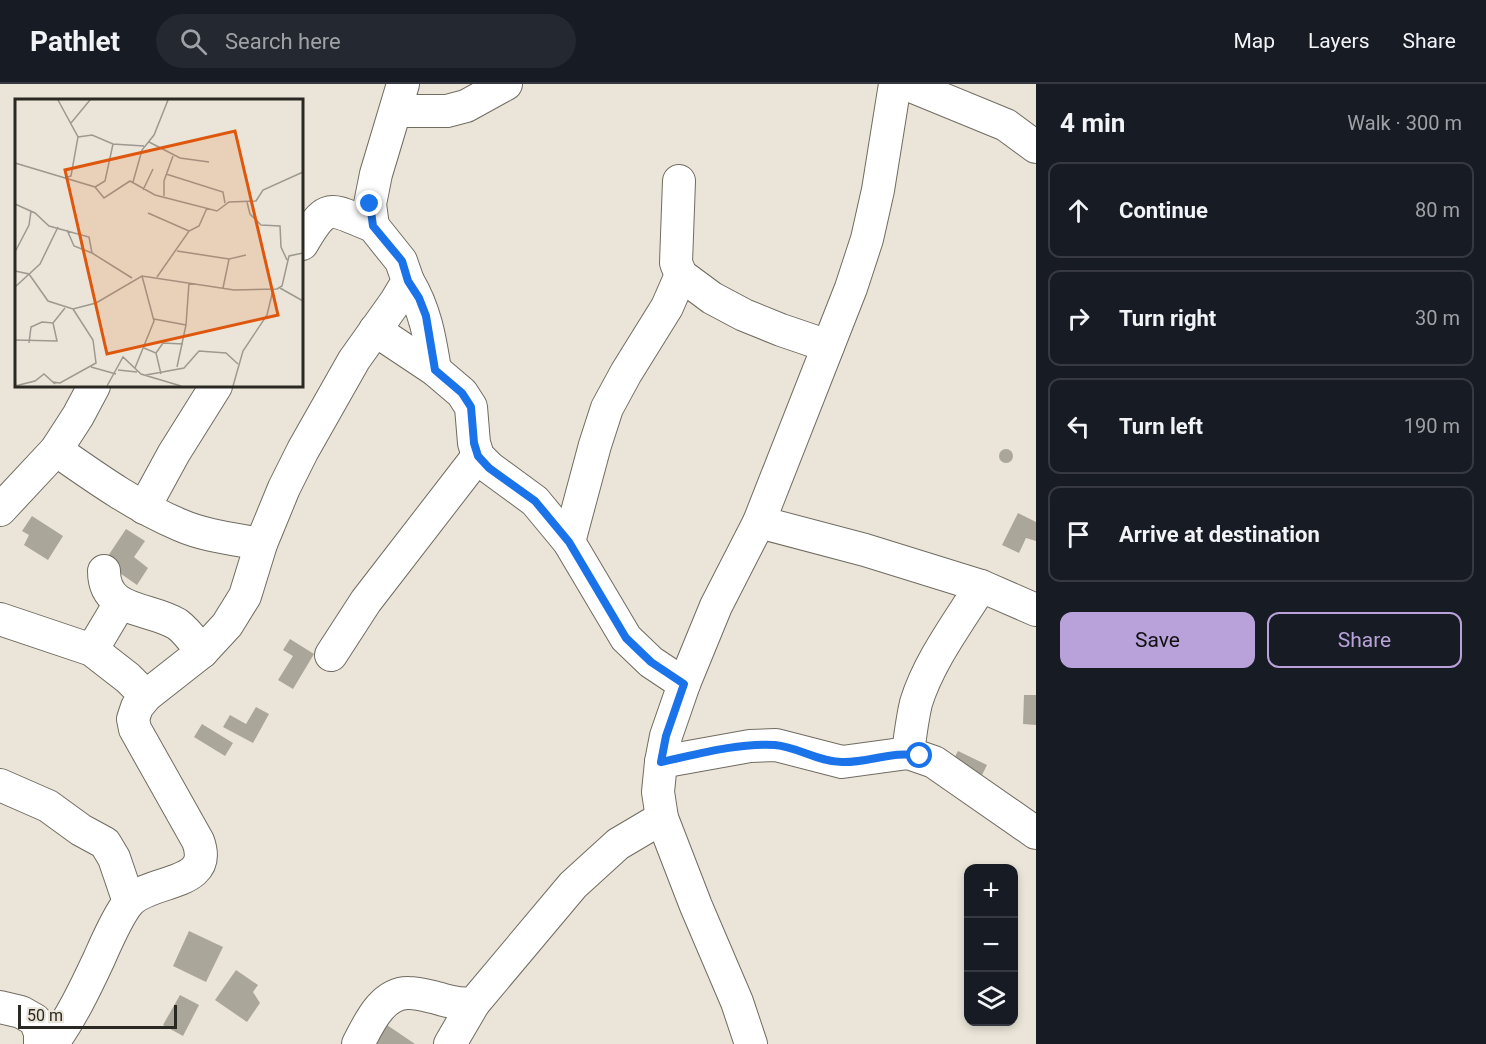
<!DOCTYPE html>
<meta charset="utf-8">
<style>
:root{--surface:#171b24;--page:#242831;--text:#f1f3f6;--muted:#9ea1a6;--line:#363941;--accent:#b8a2d9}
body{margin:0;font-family:Roboto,sans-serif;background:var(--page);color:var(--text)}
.controls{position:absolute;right:18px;bottom:18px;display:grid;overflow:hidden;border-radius:12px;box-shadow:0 3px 9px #0003}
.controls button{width:54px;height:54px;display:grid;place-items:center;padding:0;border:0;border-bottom:2px solid var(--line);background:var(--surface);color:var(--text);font:30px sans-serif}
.scale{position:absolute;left:18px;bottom:15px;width:159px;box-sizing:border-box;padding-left:6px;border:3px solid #2a2823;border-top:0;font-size:16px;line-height:21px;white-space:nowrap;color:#2a2823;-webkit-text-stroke:4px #eae5d8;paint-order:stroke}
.stop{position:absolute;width:18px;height:18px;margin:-14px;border:4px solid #1a73e8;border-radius:50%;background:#fff}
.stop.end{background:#1a73e8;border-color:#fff;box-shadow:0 2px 6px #0008}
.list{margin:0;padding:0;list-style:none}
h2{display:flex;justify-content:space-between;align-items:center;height:78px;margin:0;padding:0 24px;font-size:26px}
h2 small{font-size:20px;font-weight:400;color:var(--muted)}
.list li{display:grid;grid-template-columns:39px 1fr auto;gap:18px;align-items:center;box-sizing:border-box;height:96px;margin:0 12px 12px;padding:0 12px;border:2px solid var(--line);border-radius:12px}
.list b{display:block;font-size:22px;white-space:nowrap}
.list em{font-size:20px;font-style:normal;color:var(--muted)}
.actions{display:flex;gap:12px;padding:18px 24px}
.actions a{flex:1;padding:14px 0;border:2px solid var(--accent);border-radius:12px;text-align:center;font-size:21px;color:var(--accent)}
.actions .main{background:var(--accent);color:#111}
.icon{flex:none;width:33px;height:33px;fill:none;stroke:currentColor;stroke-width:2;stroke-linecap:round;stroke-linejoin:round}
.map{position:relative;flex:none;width:1036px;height:960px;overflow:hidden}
header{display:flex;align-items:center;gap:36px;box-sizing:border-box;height:84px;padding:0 30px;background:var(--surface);border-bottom:2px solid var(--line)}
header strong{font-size:28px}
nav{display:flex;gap:33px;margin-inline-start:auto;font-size:21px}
.search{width:420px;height:54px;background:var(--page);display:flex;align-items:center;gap:15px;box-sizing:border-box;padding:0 21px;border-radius:33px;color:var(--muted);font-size:22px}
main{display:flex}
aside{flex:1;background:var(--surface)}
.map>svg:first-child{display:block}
.building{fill:#aba69a}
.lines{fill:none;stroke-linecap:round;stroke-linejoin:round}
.minor-casing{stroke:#716c61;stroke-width:34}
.minor{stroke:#fff;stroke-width:32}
.route{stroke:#1a73e8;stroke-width:8}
.inset-road{fill:none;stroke:#9d9990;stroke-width:1.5}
.view{fill:#de570d;fill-opacity:0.15;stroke:#de570d;stroke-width:3}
.inset-edge{fill:none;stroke:#2a2823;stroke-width:3}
</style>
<header>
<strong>Pathlet</strong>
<div class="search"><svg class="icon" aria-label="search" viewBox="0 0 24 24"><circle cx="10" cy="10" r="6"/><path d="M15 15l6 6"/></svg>Search here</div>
<nav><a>Map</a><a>Layers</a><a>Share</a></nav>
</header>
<main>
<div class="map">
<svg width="1036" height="960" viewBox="0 0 1036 960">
<rect width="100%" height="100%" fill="#eae5d8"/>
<g class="building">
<circle cx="1006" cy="372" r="7"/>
<path d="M1018,429l18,9v19l-10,-3 -7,15 -17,-8z"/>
<path d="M32,432l31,20 -15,24 -24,-15 5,-10 -7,-4z"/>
<path d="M126,445l19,12 -11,16 14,11 -11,17 -33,-23z"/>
<path d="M290,555l24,15 -21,35 -15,-9 15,-24 -10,-6z"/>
<path d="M1024,611h12v30l-13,-1z"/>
<path d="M256,623l13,7 -16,29 -30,-16 7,-12 16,9z"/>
<path d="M202,640l31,19 -8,13 -31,-19z"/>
<path d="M958,667l29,14 -8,16 -29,-15z"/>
<path d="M189,847l34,16 -17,35 -33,-16z"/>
<path d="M236,886l22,15 -5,7 7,11 -13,19 -32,-22z"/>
<path d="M180,911l19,10 -16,31 -20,-11z"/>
<path d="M387,941l28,19h-53l13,-18 8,6z"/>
</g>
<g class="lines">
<g class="minor-casing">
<g id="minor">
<path d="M906,0l100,41 30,22"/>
<path d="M396,27h51l19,-5 40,-22"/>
<path d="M679,97l-3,82 5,12 31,23 32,17 37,15 47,16"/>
<path d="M302,160c26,-44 27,-35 71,-18"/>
<path d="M408,197c17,28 22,57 27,89"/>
<path d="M375,246l60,40 27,23 9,14 3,36 4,13 12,12 45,33 34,41 57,96 25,24 33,22"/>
<path d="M56,366c40,28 79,56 124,75 25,11 54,14 81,19"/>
<path d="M144,424l30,-55 42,-67"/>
<path d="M0,426l56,-60 22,-34 16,-30"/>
<path d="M759,438l106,28 116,36 55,24"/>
<path d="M569,458l26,-97 12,-37 19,-35 41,-66 14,-32"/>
<path d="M104,487c0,42 45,36 73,53 10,7 17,18 25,28"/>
<path d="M0,535l92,31 36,28 18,18"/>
<path d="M92,566l28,-47"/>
<path d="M331,571l35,-54 112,-145"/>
<path d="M908,669c2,-16 4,-33 8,-50 13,-42 42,-80 65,-117"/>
<path d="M661,678l89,-16 26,-1 66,17 66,-9 26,9 102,71"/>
<path d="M0,701l48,21 33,24 24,13 9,15 15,44"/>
<path d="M0,923l21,5 14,8 5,13v11"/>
<path d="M52,960c19,-26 33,-55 47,-85 7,-16 19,-44 30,-57 22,-24 86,-15 69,-61l-63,-112 -2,-10 4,-12 9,-11 56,-44 25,-27 18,-29 16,-52 23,-56 19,-38 51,-90 42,-59 12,-20 -7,-20 -28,-35 -3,-22 6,-30 27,-90"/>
<path d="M358,960c10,-19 24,-52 51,-51 9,0 19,3 28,5 12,4 24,7 37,5l99,-118 45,-41 44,-26"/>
<path d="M450,960l24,-41"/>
<path d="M751,960l-14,-42 -41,-96 -34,-88 -4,-26 3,-30 5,-26 18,-52 32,-78 43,-84 92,-234 16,-49 11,-49 17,-106"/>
</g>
</g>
<use href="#minor" class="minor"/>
</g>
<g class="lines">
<path class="route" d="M370,120l3,22 29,35 6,20 11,17 7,18 9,54 27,23 9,14 3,36 4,13 11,12 46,33 34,41 57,96 25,24 33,22 -18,52 -5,26c37,-8 76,-19 114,-17 23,2 44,17 67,17 26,1 52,-12 78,-6"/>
</g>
<g transform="translate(15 15)">
<rect width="288" height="288" fill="#eae5d8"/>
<path class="inset-road" d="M43,1l20,37 -7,39 -6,2M56,24l19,-23M63,38l14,-2 21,9 31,2M134,43l31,16 29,4M0,64l80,24 9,11 26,-17 25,14 62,16 12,-9 27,-1 7,-11 40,-18M151,75l57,18 2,11M118,83l9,-32 12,-15 14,-35M80,88l10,-6 8,-37M128,91l10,-21M149,97v-15l9,-25M232,103l3,12 11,11 19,1 1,21 6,13M0,105l20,9 14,13 40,11 3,16 40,25M133,114l41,18M52,131l7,16 18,7M162,152l52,8M0,153l14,-27 2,-14M0,172l14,3 19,27 25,8 23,-6 46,-27 92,14 43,-1 5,-3 7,-30 14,-3M142,178l32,-46 10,-5 8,-18M0,188l25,-23 18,-37M208,189l6,-29 17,-4M265,189l23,13M139,220l32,6M0,241l42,1 -4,-18M14,244l2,-16 11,-5 11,1 12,-15M129,249l12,5 5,21M141,254l7,-10 20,1M76,268l25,7M162,268l9,-42 3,-42M120,269l19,-47 -12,-45M103,271l19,2M131,276l38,-7 15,-17 27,2 12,11M38,283l7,1 36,-20 -3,-23 -20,-31M0,287l20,-5 9,-7 11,10M92,287l16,-29 18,17 40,12M218,287l10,-35 24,-36 6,-25"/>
<path class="view" d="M220,32l43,184 -171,39 -42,-184z"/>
<rect width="288" height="288" class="inset-edge"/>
</g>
</svg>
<div class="controls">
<button>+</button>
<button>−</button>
<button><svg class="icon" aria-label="layers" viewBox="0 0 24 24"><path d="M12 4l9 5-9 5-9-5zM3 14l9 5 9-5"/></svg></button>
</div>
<div class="scale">50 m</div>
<div class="stop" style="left:920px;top:672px"></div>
<div class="stop end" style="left:370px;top:120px"></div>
</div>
<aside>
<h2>4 min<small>Walk · 300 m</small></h2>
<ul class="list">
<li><svg class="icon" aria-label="ahead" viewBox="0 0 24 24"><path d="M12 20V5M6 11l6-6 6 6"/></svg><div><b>Continue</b></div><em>80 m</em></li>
<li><svg class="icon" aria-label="right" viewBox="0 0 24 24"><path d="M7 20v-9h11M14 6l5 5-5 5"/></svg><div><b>Turn right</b></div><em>30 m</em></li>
<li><svg class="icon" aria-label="left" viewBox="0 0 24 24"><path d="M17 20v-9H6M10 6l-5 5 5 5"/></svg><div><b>Turn left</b></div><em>190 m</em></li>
<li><svg class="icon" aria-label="arrive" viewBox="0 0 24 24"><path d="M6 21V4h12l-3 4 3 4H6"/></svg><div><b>Arrive at destination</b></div></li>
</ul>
<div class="actions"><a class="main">Save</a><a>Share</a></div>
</aside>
</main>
